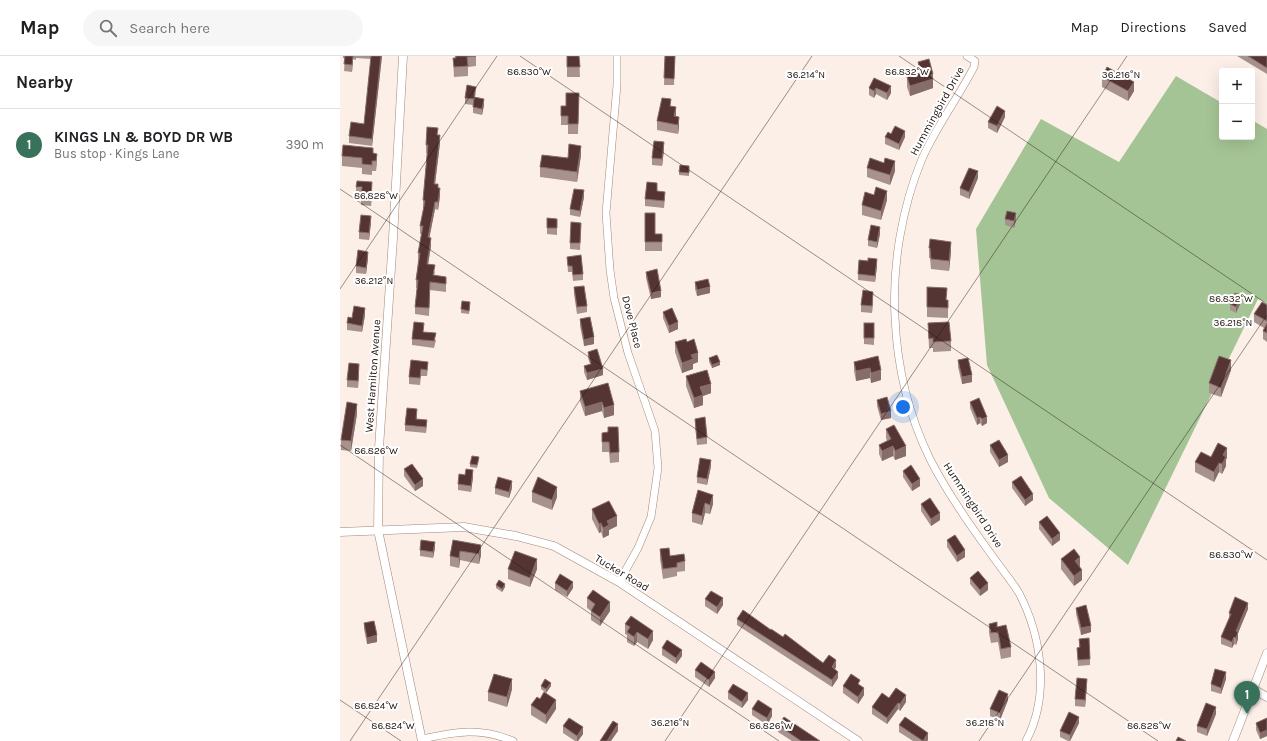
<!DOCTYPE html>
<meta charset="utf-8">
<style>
:root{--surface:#fff;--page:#f6f6f6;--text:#202124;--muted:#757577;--line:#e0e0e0;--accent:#38725b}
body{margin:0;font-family:Karla,sans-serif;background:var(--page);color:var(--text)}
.controls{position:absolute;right:12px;top:12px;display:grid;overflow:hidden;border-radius:4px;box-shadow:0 4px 16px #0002}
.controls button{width:36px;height:36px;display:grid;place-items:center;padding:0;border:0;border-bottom:1px solid var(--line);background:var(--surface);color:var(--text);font:20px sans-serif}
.you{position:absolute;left:563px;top:351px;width:14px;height:14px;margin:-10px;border:3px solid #fff;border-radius:50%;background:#1a73e8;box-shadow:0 0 0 6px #1a73e833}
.badge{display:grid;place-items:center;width:26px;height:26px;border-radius:50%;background:var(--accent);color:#fff;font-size:13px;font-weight:700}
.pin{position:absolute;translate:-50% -33px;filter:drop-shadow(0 1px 2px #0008)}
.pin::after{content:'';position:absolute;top:21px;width:14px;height:12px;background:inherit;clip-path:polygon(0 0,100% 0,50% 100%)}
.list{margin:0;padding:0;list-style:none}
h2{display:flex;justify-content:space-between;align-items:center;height:52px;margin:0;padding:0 16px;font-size:17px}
h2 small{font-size:13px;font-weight:400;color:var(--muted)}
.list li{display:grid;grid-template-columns:26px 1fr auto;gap:12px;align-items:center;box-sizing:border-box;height:72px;padding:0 16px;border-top:1px solid var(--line)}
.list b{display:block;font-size:15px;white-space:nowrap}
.list p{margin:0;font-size:13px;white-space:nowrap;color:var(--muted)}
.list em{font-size:13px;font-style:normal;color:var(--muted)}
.icon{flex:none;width:22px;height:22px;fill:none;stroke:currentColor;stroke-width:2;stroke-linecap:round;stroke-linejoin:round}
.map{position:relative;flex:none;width:927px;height:685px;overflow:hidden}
header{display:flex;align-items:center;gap:24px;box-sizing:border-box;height:56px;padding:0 20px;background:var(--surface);border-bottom:1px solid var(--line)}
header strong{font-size:19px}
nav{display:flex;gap:22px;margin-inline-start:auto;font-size:14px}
.search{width:280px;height:36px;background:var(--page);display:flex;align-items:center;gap:10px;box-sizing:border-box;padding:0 14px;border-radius:22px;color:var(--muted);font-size:15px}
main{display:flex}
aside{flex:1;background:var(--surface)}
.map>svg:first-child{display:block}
.forest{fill:#a5c495}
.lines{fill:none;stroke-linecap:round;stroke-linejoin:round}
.minor-casing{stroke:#a48676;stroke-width:8}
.tertiary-casing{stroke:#a48676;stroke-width:9}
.minor{stroke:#fff;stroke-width:7}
.tertiary{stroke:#fff;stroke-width:8}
.wall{fill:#a8928e}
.shaded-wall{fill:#866d6a}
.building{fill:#543534;stroke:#866d6a}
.ticks{fill:none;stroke:#1e130d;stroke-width:1;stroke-opacity:0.45}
.labels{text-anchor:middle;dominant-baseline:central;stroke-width:4;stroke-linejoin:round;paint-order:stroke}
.street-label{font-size:11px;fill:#1e130d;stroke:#fff}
.ticks-label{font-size:10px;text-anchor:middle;fill:#1e130d;stroke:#fff;stroke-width:4;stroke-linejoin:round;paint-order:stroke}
</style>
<header>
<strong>Map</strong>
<div class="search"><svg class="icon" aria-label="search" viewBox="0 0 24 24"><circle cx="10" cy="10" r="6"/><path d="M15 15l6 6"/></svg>Search here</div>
<nav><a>Map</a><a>Directions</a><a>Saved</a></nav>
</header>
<main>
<aside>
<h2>Nearby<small></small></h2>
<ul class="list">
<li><span class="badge">1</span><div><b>KINGS LN &amp; BOYD DR WB</b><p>Bus stop · Kings Lane</p></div><em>390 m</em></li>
</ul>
</aside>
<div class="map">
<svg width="927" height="685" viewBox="0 0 927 685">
<rect width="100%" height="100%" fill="#fcefe8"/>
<path class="forest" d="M836,20l46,27v34h30v-17l15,9v174l-9,-4 -130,266 -79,-67 -62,-133 -11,-136 65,-110 78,43z"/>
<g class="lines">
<g class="minor-casing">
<g id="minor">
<path d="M277,0v29l-11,128 4,57 4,28 14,55 27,78 3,37 -7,49 -13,31 -19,34"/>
<path d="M627,0l8,5 -1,6c-16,31 -38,60 -52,92 -20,48 -30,107 -27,158 2,50 13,97 35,142 17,34 39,65 61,95 9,13 20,26 28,39 23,44 31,103 7,148"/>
<path d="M82,683c34,-7 57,-12 91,2"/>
</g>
</g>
<g class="tertiary-casing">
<g id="tertiary">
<path d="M63,0l-10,182 -14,210 -1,82 44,211"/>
<path d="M0,476l124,-5 52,9 38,10 65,36 239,159"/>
<path d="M913,633l14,8"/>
<path d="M893,685l34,-88"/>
</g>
</g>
<use href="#minor" class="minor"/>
<use href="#tertiary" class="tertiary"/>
</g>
<g class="wall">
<path d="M3,0h39l-10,90 -23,-3v-7l15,-12 7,-65 -15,-1v2l-3,-1 -1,13 -8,-1 1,-13h-2z"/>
<path d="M115,0h21v10l-8,1v9l-14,1 -1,-19h2z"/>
<path d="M227,0h12l1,21h-13z"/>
<path d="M325,0h10l-1,29h-10z"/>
<path d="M897,0h30v18z"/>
<path d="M578,6l15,22v4l-23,8 -3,-9v-10l12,-4z"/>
<path d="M762,21l32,14 -6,10 -26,-14z"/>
<path d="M534,22l17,15 -4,7 -11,-6 -2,4 -5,-3v-7z"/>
<path d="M136,37l-1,4 9,8 -2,10 -9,-2v-8l-8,-1v-6z"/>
<path d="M239,37l-1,41h-10v-9h-7v-9l5,-10z"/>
<path d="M331,50l8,21 -1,7 -21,-4v-9z"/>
<path d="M665,61l-8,16 -9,-5v-6z"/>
<path d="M551,78l14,3 -6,13 -14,-6v-7z"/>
<path d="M98,79l2,8 -5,41 3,4 2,8 -2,14 -3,-1 -6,29 2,8 -3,18 7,8 -1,4 12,1v15l-16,-2 -1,26 -14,-2v-7l2,-19h-1v-8l2,-19v-8l4,-19h-2v-8l4,-18h-1v-8l4,-47h-1v-8z"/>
<path d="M324,93l-2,17 -10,-1v-7z"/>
<path d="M33,98h4v10l-1,7h-4v4l-10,-1v-6l-20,-2v-10z"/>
<path d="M241,99l-4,27 -37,-5v-10z"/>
<path d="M527,112l28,3 -5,14 -23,-8z"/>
<path d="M349,113v7l-10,-1v-3z"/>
<path d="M638,122l-9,21 -9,-4v-7z"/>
<path d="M16,131l16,2 -1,17 -10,-1v-11l-5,-1z"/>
<path d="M317,135l8,7 -1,10 -19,-2v-7z"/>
<path d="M244,141l-4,20 -10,-2v-6z"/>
<path d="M547,144l-6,20 -19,-5v-10z"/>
<path d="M305,157l10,21h7v17h-17z"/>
<path d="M207,162l10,1v16l-10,-1z"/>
<path d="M665,163l11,1 -2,8 -9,-3z"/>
<path d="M31,166l-2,18 -10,-1v-7z"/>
<path d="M241,173l-1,21 -10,-1v-6z"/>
<path d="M540,178l-3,14 -9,-2v-6z"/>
<path d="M589,192l22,4 -2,19 -18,-2 -1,-11h-1z"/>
<path d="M227,201l16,17v6l-10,1 -1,-9h-4z"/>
<path d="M28,202l-2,16 -10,-1v-7z"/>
<path d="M528,205l9,5 -2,16 -17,-2v-6z"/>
<path d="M306,216l15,25 -10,2 -5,-21z"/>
<path d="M355,226l15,11 -13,3 -2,-7z"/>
<path d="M234,231l13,19v6l-10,2 -3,-20z"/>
<path d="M533,242l-1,15 -11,-1v-7z"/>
<path d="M608,244v18l-21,-1v-10z"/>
<path d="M901,246l-5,11 -6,-3v-6z"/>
<path d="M130,249l-1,9 -8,-1v-4z"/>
<path d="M927,249v37l-4,-3v-8l1,-3 -10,-6v-8z"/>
<path d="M323,256l15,17 -9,4 -6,-15z"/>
<path d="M25,259l-3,17 -15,-2v-7l5,-5z"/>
<path d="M240,263l14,25 -10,2 -4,-20z"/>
<path d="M524,267h10v22l-10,-1z"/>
<path d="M588,267l23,18v10l-18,1v-4h-4z"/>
<path d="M84,276l12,8 -2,8 -22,-3v-6z"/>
<path d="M335,286h12l11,20 -5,2v5l-11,4 -7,-21z"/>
<path d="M248,296l15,23 -16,5 -3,-8v-6l6,-2 -2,-6z"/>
<path d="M538,300l3,24 -10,3 -1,-5 -14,3 -2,-10v-9z"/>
<path d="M369,302l11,7 -8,3 -3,-6z"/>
<path d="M71,304l17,8 -1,8h-6l-1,9 -11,-1v-7z"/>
<path d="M618,304l14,22 -10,2 -4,-17z"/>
<path d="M19,314l-1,18 -11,-1v-7z"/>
<path d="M891,314l-10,27 -12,-4v-10z"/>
<path d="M346,320l25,17 -8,3v9l-9,3 -8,-22z"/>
<path d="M268,327l6,32 -10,3 -2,-7 -17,5 -5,-15v-10z"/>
<path d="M537,344l14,18 -10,2 -4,-14z"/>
<path d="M630,346l17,21 -5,3 -2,-3 -3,2 -7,-17z"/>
<path d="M17,358l-6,37 -10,-1v-10z"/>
<path d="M77,359v4l10,7 -1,7 -21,-2v-6z"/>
<path d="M355,363l12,18v7l-10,1 -2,-20z"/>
<path d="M546,373l20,27 -11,4 -2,-4 -11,5 -3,-7v-9l8,-4 -1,-3z"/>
<path d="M262,377l17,19v10l-9,1 -1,-11h-7z"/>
<path d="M650,389l18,17 -9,5 -9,-15z"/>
<path d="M871,401h16l-1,3v6l-4,8 -3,-2 -5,10 -19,-10v-10z"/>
<path d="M139,404l-2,8 -7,-1v-3z"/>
<path d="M371,410l-4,19 -10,-2v-6z"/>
<path d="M64,413l19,17 -8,5 -11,-15z"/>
<path d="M563,415l17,15 -8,5 -9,-14z"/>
<path d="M133,421l-2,15 -13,-2v-6z"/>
<path d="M672,426l21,18 -8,6 -13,-18z"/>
<path d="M155,432h17l-3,10 -14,-4z"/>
<path d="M358,434l15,14 -3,10 -5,-1 -3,12 -10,-3v-9z"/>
<path d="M192,436l25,5 -5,13 -20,-8z"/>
<path d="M581,448l19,16 -9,6 -10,-15z"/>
<path d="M252,453l25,17 -8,4v5l-6,3 -2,-6 -2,1 -7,-14z"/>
<path d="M699,466l21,18 -8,6 -13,-17z"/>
<path d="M113,484l28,15 -2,9 -19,-4 -1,8 -9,-2v-10z"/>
<path d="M607,484l18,17 -8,5 -10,-15z"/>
<path d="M95,492l-2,10 -13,-2v-6z"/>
<path d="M320,493l10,7 15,5v10l-8,1v4l-14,3 -3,-20z"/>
<path d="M721,503l19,8 2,13 -8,6 -13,-17z"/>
<path d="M168,513h29l-7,18 -22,-8z"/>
<path d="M630,522l18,12 -8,6 -10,-12z"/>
<path d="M215,527l18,5 -6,9 -12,-7z"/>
<path d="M156,529l9,2 -3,5 -6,-4z"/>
<path d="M247,542l23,13 -10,15 -9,-6v-9l-4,-3z"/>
<path d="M365,543l18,6 -6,9 -12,-8z"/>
<path d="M736,552l15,24 -10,3 -5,-21z"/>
<path d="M908,553l-10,24v6l-2,6 -2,-1 -2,4 -11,-4v-7l8,-18v-6z"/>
<path d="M397,563l34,11 52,33 13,4 -1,2 3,9 -6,9 -95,-62z"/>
<path d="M24,567l13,19 -10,2 -3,-15z"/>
<path d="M285,568l28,16 -5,9 -11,-7 -3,4 -7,-4v-7l-2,-1z"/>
<path d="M649,568l8,3 14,20v10l-10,2 -3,-17 -7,1 -2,-10z"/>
<path d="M739,583l11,20v6l-12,1 -1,-18 2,-1z"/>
<path d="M322,592l20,8 -6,8 -14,-9z"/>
<path d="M355,614l20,8 -6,9 -14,-10z"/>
<path d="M886,623l-5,15 -10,-3v-7z"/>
<path d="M520,629l4,10 -6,9 -15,-11v-7z"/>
<path d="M747,629l-2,22 -10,-1v-7z"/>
<path d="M201,630h10l-5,7 -5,-4z"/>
<path d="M172,633l-5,18 -19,-6v-9z"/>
<path d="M388,636l20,8 -6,8 -14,-9z"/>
<path d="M549,642l17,4 -6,9 -2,-2 -11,15 -15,-10v-7z"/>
<path d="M668,644l-8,20 -10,-4v-7z"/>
<path d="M191,649l25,4 -10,15 -15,-9z"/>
<path d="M412,653l20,7 -5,9 -15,-10z"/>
<path d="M876,658l-9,22 -10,-4v-6z"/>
<path d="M927,662v18l-7,3 -4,-9v-7z"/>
<path d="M739,667l-9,18h-2l-8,-4v-6z"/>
<path d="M438,669l42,16h-28l-14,-9z"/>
<path d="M559,669l29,15 -1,1h-14l-14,-9z"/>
<path d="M223,670l20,8 -5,7h-3l-12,-8z"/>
</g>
<g class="shaded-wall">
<path d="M13,0v3l-1,13v-7z"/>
<path d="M41,0h1l-10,90v-7z"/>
<path d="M593,18v14l-23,8v-10z"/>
<path d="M794,26v9l-6,10v-10z"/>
<path d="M551,30v7l-4,7v-7z"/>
<path d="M536,32v6l-2,4v-7z"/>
<path d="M144,43v6l-2,10v-6z"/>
<path d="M336,51v10l-2,-1z"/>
<path d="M665,55v6l-8,16v-7z"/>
<path d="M339,61v10l-1,7v-9z"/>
<path d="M565,75v6l-6,13v-6z"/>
<path d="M100,79v8l-6,49v-8z"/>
<path d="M324,86v7l-2,17v-7z"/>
<path d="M241,90v9l-4,27v-10z"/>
<path d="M555,105v10l-5,14v-10z"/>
<path d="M638,115v7l-9,21v-7z"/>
<path d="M32,126v7l-1,17v-7z"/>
<path d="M100,132v8l-2,14v-8z"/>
<path d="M244,134v7l-4,20v-6z"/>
<path d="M547,135v9l-6,20v-9z"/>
<path d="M95,146v7l-7,36v-8z"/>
<path d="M676,157v7l-2,8v-7z"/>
<path d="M31,160v6l-2,18v-7z"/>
<path d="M540,171v7l-3,14v-6z"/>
<path d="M91,182v8l-4,25v-7z"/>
<path d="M611,186v10l-2,19v-10z"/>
<path d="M28,196v6l-2,16v-6z"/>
<path d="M537,203v7l-2,16v-6z"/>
<path d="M370,231v6l-13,3v-6z"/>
<path d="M321,235v6l-10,2v-6z"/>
<path d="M533,236v6l-1,15v-7z"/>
<path d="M901,239v7l-5,11v-6z"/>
<path d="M25,252v7l-3,17v-6z"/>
<path d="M338,266v7l-9,4v-7z"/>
<path d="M254,281v7l-10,2v-6z"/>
<path d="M358,297v9l-5,2v5l-11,4v-10l9,-8z"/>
<path d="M891,304v10l-10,27v-9z"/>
<path d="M380,306v3l-8,3v-3z"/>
<path d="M19,308v6l-1,18v-7z"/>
<path d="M530,312v10l-14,3v-10z"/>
<path d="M263,313v6l-16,5v-7z"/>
<path d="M541,314v10l-10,3v-10z"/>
<path d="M632,319v7l-10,2v-7z"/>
<path d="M371,328v9l-8,3v9l-9,3v-10l6,-11z"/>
<path d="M262,346v9l-17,5v-9z"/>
<path d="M17,348v10l-6,37v-10z"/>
<path d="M274,349v10l-10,3v-10z"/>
<path d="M551,355v7l-10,2v-6z"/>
<path d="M640,361v6l-3,2v-7z"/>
<path d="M647,361v6l-5,3v-7z"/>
<path d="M553,390v10l-11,5v-10z"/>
<path d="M566,390v10l-11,4v-9z"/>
<path d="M887,392v9l-1,3v6l-4,8v-10l1,-9z"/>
<path d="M668,399v7l-9,5v-7z"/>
<path d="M371,404v6l-4,19v-6z"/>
<path d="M879,407v9l-5,10v-10z"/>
<path d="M133,414v7l-2,15v-6z"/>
<path d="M83,423v7l-8,5v-6z"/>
<path d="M580,423v7l-8,5v-7z"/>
<path d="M172,425v7l-3,10v-6z"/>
<path d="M217,431v10l-5,13v-10z"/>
<path d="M693,438v6l-8,6v-6z"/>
<path d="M373,439v9l-3,10v-9z"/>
<path d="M365,447v10l-3,12v-9z"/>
<path d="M600,457v7l-9,6v-7z"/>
<path d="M277,460v10l-8,4v5l-6,3v-10l4,-7z"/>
<path d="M261,467v9l-2,1v-9z"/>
<path d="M720,477v7l-8,6v-7z"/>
<path d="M95,486v6l-2,10v-6z"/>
<path d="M141,489v10l-2,9v-10z"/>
<path d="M625,494v7l-8,5v-6z"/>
<path d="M120,495v9l-1,8v-10z"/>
<path d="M740,501v10l-5,4v-10z"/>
<path d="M197,503v10l-7,18v-9z"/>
<path d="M742,514v10l-8,6v-10z"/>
<path d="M233,526v6l-6,9v-6z"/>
<path d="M648,527v7l-8,6v-6z"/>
<path d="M165,528v3l-3,5v-3z"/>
<path d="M383,542v7l-6,9v-7z"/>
<path d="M270,546v9l-10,15v-9z"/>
<path d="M908,547v6l-10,24v6l-2,6v-14z"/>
<path d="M751,570v6l-10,3v-7z"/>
<path d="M313,575v9l-5,9v-10z"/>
<path d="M297,576v10l-3,4v-9z"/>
<path d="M37,579v7l-10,2v-6z"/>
<path d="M894,581v7l-2,4v-6z"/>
<path d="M342,594v6l-6,8v-6z"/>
<path d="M496,604v7l-4,7v-7z"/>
<path d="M375,616v6l-6,9v-7z"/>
<path d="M498,616v6l-6,9v-7z"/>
<path d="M886,616v7l-5,15v-6z"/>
<path d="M172,623v10l-5,18v-10z"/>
<path d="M747,623v6l-2,22v-7z"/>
<path d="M211,627v3l-5,7v-4z"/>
<path d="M524,632v7l-6,9v-7z"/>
<path d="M408,637v7l-6,8v-6z"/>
<path d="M668,638v6l-8,20v-7z"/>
<path d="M566,639v7l-6,9v-7z"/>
<path d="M216,644v9l-10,15v-9z"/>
<path d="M558,647v6l-11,15v-6z"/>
<path d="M876,651v7l-9,22v-7z"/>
<path d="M432,653v7l-5,9v-7z"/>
<path d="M739,661v6l-9,18v-6z"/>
<path d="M278,668v7l-7,10h-4z"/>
<path d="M243,671v7l-5,7h-1v-5z"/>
<path d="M927,674v6l-7,3v-6z"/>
<path d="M588,677v7l-1,1h-4z"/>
</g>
<g class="building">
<path d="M5,0h8l-1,9 -8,-1z"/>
<path d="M31,0h10l-9,83 -23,-3 2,-14 13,2z"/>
<path d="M116,0h20l-9,1 1,9 -14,1 -1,-9h3z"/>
<path d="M227,0h12l1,11h-13z"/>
<path d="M325,0h10l-1,23 -10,-1z"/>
<path d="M908,0h19v12z"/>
<path d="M589,3l4,15 -2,1 2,4 -23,7 -3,-9 14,-4 -3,-11z"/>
<path d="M767,11l27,15 -6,9 -26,-14z"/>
<path d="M534,22l17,8 -4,7 -11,-5 -2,3 -5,-3z"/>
<path d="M127,29l9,2 -2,10 10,2 -2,10 -9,-2 1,-9v1l-9,-1z"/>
<path d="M226,37h13l-1,31h-10v-8h-7v-10h5z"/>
<path d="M322,42l9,1 -1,7 6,1 -2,9 5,1 -1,8 -21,-4z"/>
<path d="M657,50l8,5 -8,15 -9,-4z"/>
<path d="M555,70l10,5 -6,13 -14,-7 3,-5 3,2z"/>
<path d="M87,71l11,1 -1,7h3l-6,49h4v4h2l-2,14h-3l-7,35 3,1 -4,26 8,1 -2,10 13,2v7l-16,-2 -1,26 -14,-1 3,-27h-2l4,-27h-2l5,-27h-3l5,-25 -2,-1 5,-55h-2z"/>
<path d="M314,85l10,1 -2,17 -10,-1z"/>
<path d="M229,88l12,2 -4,26 -37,-5 2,-12 26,3z"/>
<path d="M3,89l30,3v5l4,1 -1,7h-4v4l-10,-1v-6l-20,-2z"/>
<path d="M530,102l14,5 1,-5 10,3 -5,14 -23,-7z"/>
<path d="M340,109l9,1v7l-10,-1z"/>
<path d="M629,112l9,3 -9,21 -9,-4z"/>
<path d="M17,125l15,1 -1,17 -10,-1 1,-11h-6z"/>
<path d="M307,126l10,1v8l8,1 -1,9 -19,-2z"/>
<path d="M536,131l11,4 -6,20 -19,-6 3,-13 9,3z"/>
<path d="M234,133l10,1 -4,21 -10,-2z"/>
<path d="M667,155l9,2 -2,8 -9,-2z"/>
<path d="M305,157h10v21h7v8h-17z"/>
<path d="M21,159l10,1 -2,17 -10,-1z"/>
<path d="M207,162l10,1v9h-10z"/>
<path d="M231,166l10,1 -1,20h-10z"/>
<path d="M531,169l9,2 -3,15 -9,-2z"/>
<path d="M590,183l21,3 -2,19 -18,-2 -1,-11h-1z"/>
<path d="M18,194l10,2 -2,16 -10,-2z"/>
<path d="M241,199l2,19 -10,1 -1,-9h-4l-1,-9z"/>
<path d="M528,202l9,1 -2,17 -17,-2 1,-14 9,1z"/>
<path d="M317,213l4,22 -10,2 -5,-21z"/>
<path d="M368,223l2,8 -13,3 -2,-8z"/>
<path d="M244,230l3,20 -10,1 -3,-20z"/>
<path d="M587,231l20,1 -1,12h2v8l-21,-1z"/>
<path d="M523,234l10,2 -1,14 -11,-1z"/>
<path d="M895,237l6,2 -5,12 -6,-3z"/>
<path d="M122,245l8,1 -1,9 -8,-2z"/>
<path d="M922,246l5,3v16l-13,-7z"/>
<path d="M14,250l11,2 -3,18 -15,-3 1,-6 4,1z"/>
<path d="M332,252l6,14 -9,4 -6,-14z"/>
<path d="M250,261l4,20 -10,3 -4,-21z"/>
<path d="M74,266l10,1 -1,9 13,1 -2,8 -22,-2z"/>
<path d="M609,266l2,19 -18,1v-4l-4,1 -1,-16z"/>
<rect x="524" y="267" width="10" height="15"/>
<path d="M927,267v10l-4,-2z"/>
<path d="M346,283l1,3 7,-3 4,14 -7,2 2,4 -11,4 -7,-21z"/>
<path d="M257,293l6,20 -16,4 -3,-7 7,-2 -3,-12z"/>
<path d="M377,299l3,7 -8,3 -3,-7z"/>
<path d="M538,300l3,14 -10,3 -1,-5 -14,3 -2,-9z"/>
<path d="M879,300l12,4 -10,28 -12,-5z"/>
<path d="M628,302l4,17 -10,2 -4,-17z"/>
<path d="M71,304l17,2 -1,8 -6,-1 -1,9 -11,-1z"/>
<path d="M9,307l10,1 -1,17 -11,-1z"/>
<path d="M367,314l4,14 -11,3 3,8 -9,3 -8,-22z"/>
<path d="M268,327l6,22 -10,3 -2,-6 -17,5 -5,-16z"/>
<path d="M547,341l4,14 -10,3 -4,-14z"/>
<path d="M639,342l8,19 -5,2 -2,-2 -3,1 -7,-16z"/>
<path d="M7,346l10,2 -6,37 -10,-1z"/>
<path d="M67,352l10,1 -1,10 11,1 -1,7 -21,-2z"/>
<path d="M365,361l2,20 -10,2 -2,-20z"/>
<path d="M554,369l12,21 -11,5 -2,-5 -11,5 -3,-6 12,-6 -5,-10z"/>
<path d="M268,371h10l1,25 -9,1 -1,-11h-7v-9l6,-1z"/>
<path d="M659,384l9,15 -9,5 -9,-15z"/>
<path d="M878,387l9,5 -4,7 3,2 -4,7 -3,-1 -5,9 -19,-10 6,-10 10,5z"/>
<path d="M132,400l7,1 -2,8 -7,-1z"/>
<path d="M360,402l11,2 -4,19 -10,-2z"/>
<path d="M72,408l11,15 -8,6 -11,-16z"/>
<path d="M571,409l9,14 -8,5 -9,-13z"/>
<path d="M126,413l7,1 -2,16 -13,-2 1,-10 6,1z"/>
<path d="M681,420l12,18 -8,6 -13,-18z"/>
<path d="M158,421l14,4 -3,11 -14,-4z"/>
<path d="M198,421l19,10 -5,13 -20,-8z"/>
<path d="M358,434l15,5 -3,10 -5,-2 -3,13 -10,-3z"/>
<path d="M590,442l10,15 -9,6 -10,-15z"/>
<path d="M269,445l8,15 -10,5 2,4 -6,3 -2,-5 -2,1 -7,-15z"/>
<path d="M707,460l13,17 -8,6 -13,-17z"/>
<path d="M615,479l10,15 -8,6 -10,-16z"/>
<path d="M81,484l14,2 -2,10 -13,-2z"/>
<path d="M113,484l28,5 -2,9 -19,-3 -1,7 -9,-2z"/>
<path d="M329,492l1,8 14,-2 1,7 -8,2v4l-14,2 -3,-20z"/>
<path d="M734,493l6,8 -5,4 7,9 -8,6 -13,-17z"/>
<path d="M175,495l22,8 -7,19 -22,-9z"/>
<path d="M638,515l10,12 -8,7 -10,-12z"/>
<path d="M220,518l13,8 -6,9 -12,-8z"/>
<path d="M159,524l6,4 -3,5 -6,-4z"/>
<path d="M253,534l17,12 -10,15 -9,-6 4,-7 -8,-6z"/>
<path d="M371,535l12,7 -6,9 -12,-8z"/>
<path d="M895,541l13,6 -12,28 2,1 -2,6 -2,-1 -2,5 -11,-5 10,-23 -2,-1z"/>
<path d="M746,549l5,21 -10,2 -5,-20z"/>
<path d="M403,554l28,20v-1l12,8 2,-3 38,29 6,-8 7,5 -4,7 6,5 -6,8 -95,-61z"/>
<path d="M291,560l22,15 -5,8 -11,-7 -3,5 -7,-5 3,-5 -5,-3z"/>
<path d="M34,565l3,14 -10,3 -3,-15z"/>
<path d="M657,566v5l9,-2 5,22 -10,2 -3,-17 -7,1 -2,-9z"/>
<path d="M749,582l1,21 -12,1 -1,-12 3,-1 -1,-8z"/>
<path d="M327,584l15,10 -6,8 -14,-10z"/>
<path d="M361,606l14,10 -6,8 -14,-10z"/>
<path d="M875,613l11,3 -5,16 -10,-4z"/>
<path d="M154,618l18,5 -5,18 -19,-5z"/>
<path d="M511,618l9,6 -2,4 6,4 -6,9 -15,-11z"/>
<path d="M737,622l10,1 -2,21 -10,-1z"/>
<path d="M205,623l6,4 -5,6 -5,-3z"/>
<path d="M393,628l15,9 -6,9 -14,-10z"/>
<path d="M556,632l10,7 -6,9 -2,-1 -11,15 -15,-11 10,-14 7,5z"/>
<path d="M659,634l9,4 -8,19 -10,-4z"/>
<path d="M204,636l12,8 -10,15 -15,-10 6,-8 3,2z"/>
<path d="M418,644l14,9 -5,9 -15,-9z"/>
<path d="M866,647l10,4 -9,22 -10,-3z"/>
<path d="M729,656l10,5 -9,18 -10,-4z"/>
<path d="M444,661l36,24h-19l-23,-16z"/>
<path d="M565,661l23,16 -5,8 -24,-16z"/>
<path d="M229,662l14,9 -6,9 -14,-10z"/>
<path d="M927,662v12l-7,3 -4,-10z"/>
<path d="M273,665l5,3 -11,17h-7z"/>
<path d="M838,681l8,4h-10z"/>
</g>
<path class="ticks" d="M180,0l747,504M559,0l368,248M0,133l818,552M0,233l157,-233M0,389l439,296M0,644l61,41M10,685l462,-685M325,685l462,-685M639,685l288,-426"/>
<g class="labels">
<g class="street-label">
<text transform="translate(597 55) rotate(-61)">Hummingbird Drive</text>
<text transform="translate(292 266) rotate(76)">Dove Place</text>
<text transform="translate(33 320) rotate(-86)">West Hamilton Avenue</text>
<text transform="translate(633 449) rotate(57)">Hummingbird Drive</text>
<text transform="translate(282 517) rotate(31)">Tucker Road</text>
</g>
</g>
<g class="ticks-label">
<text x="189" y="19">86.830°W</text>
<text x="567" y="19">86.832°W</text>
<text x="466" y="22">36.214°N</text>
<text x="781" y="22">36.216°N</text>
<text x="36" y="143">86.828°W</text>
<text x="34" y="228">36.212°N</text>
<text x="891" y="246">86.832°W</text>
<text x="893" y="270">36.218°N</text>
<text x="36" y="398">86.826°W</text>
<text x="891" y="502">86.830°W</text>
<text x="36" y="653">86.824°W</text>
<text x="330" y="670">36.216°N</text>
<text x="645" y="670">36.218°N</text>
<text x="53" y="673">86.824°W</text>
<text x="431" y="673">86.826°W</text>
<text x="809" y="673">86.828°W</text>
</g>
</svg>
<div class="controls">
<button>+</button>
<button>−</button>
</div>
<div class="you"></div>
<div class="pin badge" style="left:907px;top:658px">1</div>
</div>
</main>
